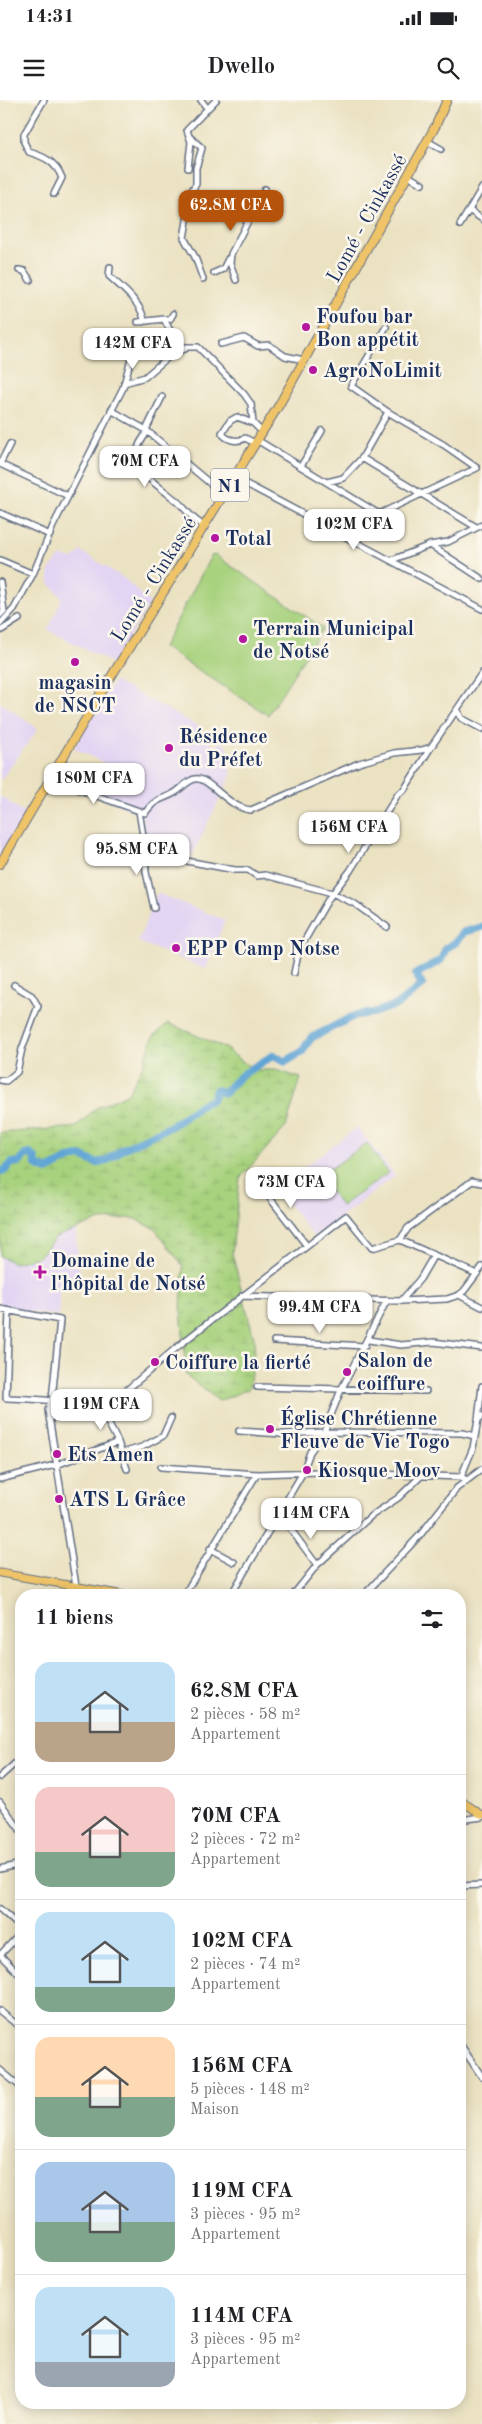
<!DOCTYPE html>
<html lang="fr">
<head>
<meta charset="utf-8">
<style>
	body { margin:0; font-family:"Old Standard TT",serif; background:#f6f6f6; color:#202124; height:100vh; display:flex; flex-direction:column; font-size:19px; white-space:nowrap }
	* { box-sizing:border-box; margin:0 }
	p { font-size:16px; color:#757577 }
	.icon { flex:none; width:28px; height:28px; fill:none; stroke:currentColor; stroke-width:2; stroke-linecap:round; stroke-linejoin:round }
	.map { position:relative; flex:1; overflow:hidden }
	.side { position:absolute; left:15px; top:1489px; width:451px; height:820px; display:flex; flex-direction:column; background:#fff; border-radius:20px; box-shadow:0 2px 12px #0003 }
	.side>* { flex:none }
	.price { position:absolute; translate:-50% -42px; padding:0 11px; border-radius:10px; background:#fff; color:#222; font-size:16px; line-height:32px; filter:drop-shadow(0 1px 2px #0008) }
	.price::after { content:''; position:absolute; left:50%; top:30px; width:15px; height:11px; margin-left:-8px; background:inherit; clip-path:polygon(0 0,100% 0,50% 100%) }
	.price.active { background:#b45309; color:#fff }
	ul { padding:0; list-style:none }
	li { display:flex; align-items:center; gap:15px; height:125px; padding:0 20px }
	li+li { border-top:1px solid #e0e0e0 }
	li span { display:grid; place-items:center; flex:none; width:140px; height:100px; border-radius:15px; color:#555 }
	li>.icon { margin-inline-start:auto }
	span .icon { width:60px; height:60px; fill:#fffc; stroke-width:1 }
	li b { font-size:21px }
	h2 { display:flex; justify-content:space-between; align-items:center; height:60px; padding:0 20px; font-size:21px }
	.status { display:flex; justify-content:space-between; align-items:center; height:35px; padding:0 25px; background:#fff; direction:ltr }
	.status svg { height:14px; fill:currentColor }
	header { display:flex; justify-content:space-between; align-items:center; height:65px; padding:0 20px; background:#fff; font-size:22px; font-weight:700 }
	.map>svg:first-child { display:block }
</style>
</head>
<body>
<div class="status"><b>14:31</b><svg viewBox="0 0 49 12"><path d="M0 12V9h3v3zM5 12V6h3v6zM10 12V3h3v9zM15 12V0h3v12zM26 1h20v11H26zM47 4h2v5h-2z"/></svg></div>
<header><svg class="icon" aria-label="menu" viewBox="0 0 24 24"><path d="M4 6h16M4 12h16M4 18h16"/></svg>Dwello<svg class="icon" aria-label="search" viewBox="0 0 24 24"><circle cx="10" cy="10" r="6"/><path d="M15 15l6 6"/></svg></header>
<div class="map">
<svg width="482" height="2324" viewBox="0 0 482 2324">
	<defs>
		<pattern id="wetland-marsh" width="20" height="14" patternUnits="userSpaceOnUse" patternTransform="scale(1.25)"><rect width="20" height="14" fill="#a8d27e"/><path d="M1 5h8M5 5V1M11 12h8M15 12V8" fill="none" stroke="#90b56f"/></pattern>
	</defs>
	<rect width="100%" height="100%" fill="#fbf7ec"/>
	<filter id="ink" filterUnits="userSpaceOnUse"><feTurbulence type="fractalNoise" baseFrequency=".02" numOctaves="2"/><feDisplacementMap in="SourceGraphic" scale="10" xChannelSelector="R" yChannelSelector="G"/><feConvolveMatrix kernelMatrix="1 2 1 2 8 2 1 2 1" color-interpolation-filters="sRGB"/></filter>
	<filter id="wash" filterUnits="userSpaceOnUse"><feTurbulence type="fractalNoise" baseFrequency=".0096" numOctaves="4" result="noise"/><feDisplacementMap in="SourceGraphic" scale="20" xChannelSelector="R" yChannelSelector="G"/><feGaussianBlur stdDeviation="1.12" result="paint"/><feColorMatrix in="noise" values="0 0 0 0 0 0 0 0 0 0 0 0 0 0 0 0 0 1.4 0 .05"/><feComposite in="paint" operator="in"/></filter>
	<g filter="url(#wash)">
		<rect width="100%" height="100%" fill="#ebe2c2"/>
		<path fill="#e2d4f3" d="M81,451L125,479L150,503L112,563L48,530L62,498L49,483V470L61,456L73,459Z
			M114,581L198,626L216,649L220,640L229,649L231,675L190,760L175,758L152,747L144,731L142,715L90,692L104,663L74,648Z
			M0,602L38,629L0,681Z
			M0,696L26,714L0,756Z
			M157,793L225,820L206,869L138,842Z
			M357,1027L395,1076L314,1137L276,1089Z
			M0,1110L76,1112V1139L81,1181L59,1183V1216L0,1208Z"/>
		<path fill="url(#wetland-marsh)" stroke="#62806e" d="M168,923L225,948L254,970H276L301,978L286,1027L240,1078L232,1153L255,1242L249,1289L219,1301L186,1275L181,1209L183,1166L155,1129L133,1118L100,1120L56,1137L39,1157L14,1163L0,1156V1033L76,1027L96,1008L127,994L141,970L153,937Z"/>
		<path fill="#a8d27e" stroke="#62806e" d="M215,455L323,528L268,615L163,547L211,456Z
			M367,1043L388,1073L341,1106L320,1076Z"/>
		<g fill="none" stroke-linecap="round" stroke-linejoin="round">
			<path stroke="#60a5d5" stroke-width="8" d="M0,1071H4L12,1063L20,1062L25,1055L30,1054L35,1058L36,1065L47,1070L70,1058L81,1056L96,1063L106,1061L123,1049L173,1025L202,1004L212,1000L216,990L225,993C237,975 256,966 274,955L285,962L302,952L311,938L356,915L372,913L397,905L422,885L416,874L441,860L446,848L455,843L464,832L482,827"/>
		</g>
	</g>
	<g filter="url(#ink)">
		<g fill="none" stroke-linecap="round" stroke-linejoin="round">
			<g stroke="#646e81" stroke-width="8">
				<path id="minor" d="M44,0L24,34V42L29,52C45,57 56,62 62,78L54,94
					M201,0L207,8
					M191,38L202,48L196,68V84L186,99L189,109L184,138L195,157L203,179
					M427,41L441,49
					M188,68L191,42L187,30L216,0
					M408,76L422,84
					M469,110L482,119
					M460,125L482,88
					M110,167L109,176C121,187 144,205 144,222
					M19,170L24,171L30,180
					M214,173L223,169L228,159
					M236,180L230,163L231,154L249,119L251,109L259,102L265,89
					M165,219H170L173,214
					M138,222L164,219L176,242L181,247H198L203,252L244,294L251,304L253,323L262,332
					M386,227L351,286L388,312
					M221,244L244,238L258,246L269,245L285,256L304,260
					M124,283L145,277L173,253L185,249
					M111,310L146,330L224,395
					M253,323L237,317L230,321L222,333C226,340 238,343 245,338L255,343
					M146,330L162,297
					M147,332L140,343L133,362C145,378 163,389 178,402C188,411 192,420 205,426
					M257,340L379,414L477,368L444,345L388,312L362,358L343,378L327,382
					M362,358L476,427
					M0,364L68,396
					M0,364L10,344
					M301,366L322,331
					M235,378L482,509
					M0,413L50,435
					M430,445L482,479
					M0,460L33,474
					M392,460L430,445L448,442L482,425
					M0,482L4,511L0,515
					M0,524L14,509L33,474L53,426L123,288L132,255L124,246L105,235
					M0,531L19,519
					M458,611L461,618L482,629
					M49,679L145,713C159,695 160,702 176,692C182,688 188,680 195,679C209,676 227,708 251,710L359,663L394,653L422,650L431,647L482,573
					M139,711L144,742L151,749L176,759L235,770H248L257,776L265,775L332,793L355,804L387,827
					M144,743L146,772L154,808
					M294,873L299,850L329,798L350,771L398,694L404,690L431,647
					M0,980L6,981L17,972L22,949L38,906L32,896L14,885
					M259,1084L307,1146
					M400,1140L408,1128L472,1081L482,1083
					M459,1195L482,1207
					M242,1196L401,1201L447,1199L459,1195L464,1191L482,1167
					M401,1201L420,1179L434,1155
					M0,1209L60,1220L52,1299L48,1310L76,1486
					M9,1211L6,1298C40,1299 70,1301 102,1311L118,1342L127,1369
					M369,1240L401,1245L433,1242L482,1248
					M274,1241L365,1246
					M257,1287L426,1291
					M102,1311L182,1243L346,1116L372,1148L400,1140L477,1174
					M478,1320L482,1286
					M239,1331L282,1334L324,1332L462,1333L475,1336
					M122,1353L142,1347L163,1336L171,1318
					M161,1367L257,1374L318,1372L461,1377L467,1380
					M461,1377L473,1348L478,1320L482,1316
					M0,1379L59,1364L118,1342
					M289,1427L317,1465
					M210,1449L234,1462
					M184,1495L257,1374
					M231,1495L302,1374L310,1352L324,1332L341,1290L387,1200
					M293,1495L317,1465L371,1416L398,1398L420,1377
					M364,1495L421,1434L457,1388L482,1369
					M0,1677L21,1658
					M0,1702L21,1731
					M460,1720L482,1717
					M0,1769L21,1764
					M460,1786L482,1785
					M0,1809L21,1828
					M0,1855L21,1833
					M0,1855L21,1876
					M0,1911L21,1928
					M460,1944L482,1977
					M0,1970L21,1987"/>
			</g>
			<g stroke="#646e81" stroke-width="9">
				<path id="major" d="M0,1473L124,1495
					M460,1700L482,1715"/>
			</g>
			<g stroke="#646e81" stroke-width="10">
				<path id="highway" d="M0,764L98,598L279,305L435,27L447,0"/>
			</g>
			<use href="#minor" stroke="#fff" stroke-width="5"/>
			<use href="#major" stroke="#efc469" stroke-width="7"/>
			<use href="#highway" stroke="#efc469" stroke-width="8"/>
		</g>
	</g>
	<g fill="#b5179e" stroke="#fbf7ec" stroke-width="2">
		<circle cx="306" cy="227" r="5"/>
		<circle cx="313" cy="270" r="5"/>
		<circle cx="215" cy="438" r="5"/>
		<circle cx="243" cy="539" r="5"/>
		<circle cx="75" cy="562" r="5"/>
		<circle cx="169" cy="648" r="5"/>
		<circle cx="176" cy="848" r="5"/>
		<path d="M37.5 1164.5h5v5h5v5h-5v5h-5v-5h-5v-5h5z"/>
		<circle cx="155" cy="1262" r="5"/>
		<circle cx="347" cy="1272" r="5"/>
		<circle cx="270" cy="1329" r="5"/>
		<circle cx="57" cy="1354" r="5"/>
		<circle cx="307" cy="1370" r="5"/>
		<circle cx="59" cy="1399" r="5"/>
	</g>
	<g text-anchor="middle" stroke-width="5" stroke-linejoin="round" paint-order="stroke">
		<rect fill="#fbf7ec" stroke="#5e6b89" stroke-width="1" x="211" y="368.5" width="38" height="33" rx="4"/>
		<g font-size="19" font-weight="bold" fill="#1b2f5e">
			<text x="230" y="392">N1</text>
		</g>
		<g font-size="20" fill="#1b2f5e" stroke="#fbf7ec">
			<text transform="translate(366 118) rotate(-61)" y="7">Lomé - Cinkassé</text>
			<text transform="translate(153 479) rotate(-58)" y="7">Lomé - Cinkassé</text>
		</g>
		<g font-size="20" font-weight="bold" fill="#1b2f5e" stroke="#fbf7ec" text-anchor="start">
			<text x="316" y="223">Foufou bar<tspan x="316" dy="23">Bon appétit</tspan></text>
			<text x="323" y="277">AgroNoLimit</text>
			<text x="225" y="445">Total</text>
			<text x="253" y="535">Terrain Municipal<tspan x="253" dy="23">de Notsé</tspan></text>
			<text x="75" y="589" text-anchor="middle">magasin<tspan x="75" dy="23">de NSCT</tspan></text>
			<text x="179" y="643">Résidence<tspan x="179" dy="23">du Préfet</tspan></text>
			<text x="186" y="855">EPP Camp Notse</text>
			<text x="51" y="1167">Domaine de<tspan x="51" dy="23">l'hôpital de Notsé</tspan></text>
			<text x="357" y="1267">Salon de<tspan x="357" dy="23">coiffure</tspan></text>
			<text x="165" y="1269">Coiffure la fierté</text>
			<text x="280" y="1325">Église Chrétienne<tspan x="280" dy="23">Fleuve de Vie Togo</tspan></text>
			<text x="67" y="1361">Ets Amen</text>
			<text x="317" y="1377">Kiosque Moov</text>
			<text x="69" y="1406">ATS L Grâce</text>
		</g>
	</g>
</svg>
<b class="price active" style="left:231px;top:132px">62.8M CFA</b>
<b class="price" style="left:133px;top:270px">142M CFA</b>
<b class="price" style="left:145px;top:388px">70M CFA</b>
<b class="price" style="left:354px;top:451px">102M CFA</b>
<b class="price" style="left:94px;top:705px">180M CFA</b>
<b class="price" style="left:349px;top:754px">156M CFA</b>
<b class="price" style="left:137px;top:776px">95.8M CFA</b>
<b class="price" style="left:291px;top:1109px">73M CFA</b>
<b class="price" style="left:320px;top:1234px">99.4M CFA</b>
<b class="price" style="left:101px;top:1331px">119M CFA</b>
<b class="price" style="left:311px;top:1440px">114M CFA</b>
<section class="side">
<h2>11 biens<svg class="icon" aria-label="filters" viewBox="0 0 24 24"><path d="M4 7h16M4 17h16"/><circle cx="9" cy="7" r="2"/><circle cx="15" cy="17" r="2"/></svg></h2>
<ul>
<li><span style="background:linear-gradient(#bfe0f5 60%,#b9a48a 0)"><svg class="icon" aria-label="home" viewBox="0 0 24 24"><path d="M3 11l9-7 9 7M6 9v11h12V9"/></svg></span><div><b>62.8M CFA</b><p>2 pièces · 58 m²</p><p>Appartement</p></div></li>
<li><span style="background:linear-gradient(#f6c9c9 65%,#7fa58c 0)"><svg class="icon" aria-label="home" viewBox="0 0 24 24"><path d="M3 11l9-7 9 7M6 9v11h12V9"/></svg></span><div><b>70M CFA</b><p>2 pièces · 72 m²</p><p>Appartement</p></div></li>
<li><span style="background:linear-gradient(#bfe0f5 75%,#7fa58c 0)"><svg class="icon" aria-label="home" viewBox="0 0 24 24"><path d="M3 11l9-7 9 7M6 9v11h12V9"/></svg></span><div><b>102M CFA</b><p>2 pièces · 74 m²</p><p>Appartement</p></div></li>
<li><span style="background:linear-gradient(#ffd9b3 60%,#7fa58c 0)"><svg class="icon" aria-label="home" viewBox="0 0 24 24"><path d="M3 11l9-7 9 7M6 9v11h12V9"/></svg></span><div><b>156M CFA</b><p>5 pièces · 148 m²</p><p>Maison</p></div></li>
<li><span style="background:linear-gradient(#a9c7e8 60%,#7fa58c 0)"><svg class="icon" aria-label="home" viewBox="0 0 24 24"><path d="M3 11l9-7 9 7M6 9v11h12V9"/></svg></span><div><b>119M CFA</b><p>3 pièces · 95 m²</p><p>Appartement</p></div></li>
<li><span style="background:linear-gradient(#bfe0f5 75%,#9aa5b1 0)"><svg class="icon" aria-label="home" viewBox="0 0 24 24"><path d="M3 11l9-7 9 7M6 9v11h12V9"/></svg></span><div><b>114M CFA</b><p>3 pièces · 95 m²</p><p>Appartement</p></div></li>
</ul>
</section>
</div>
</body>
</html>
